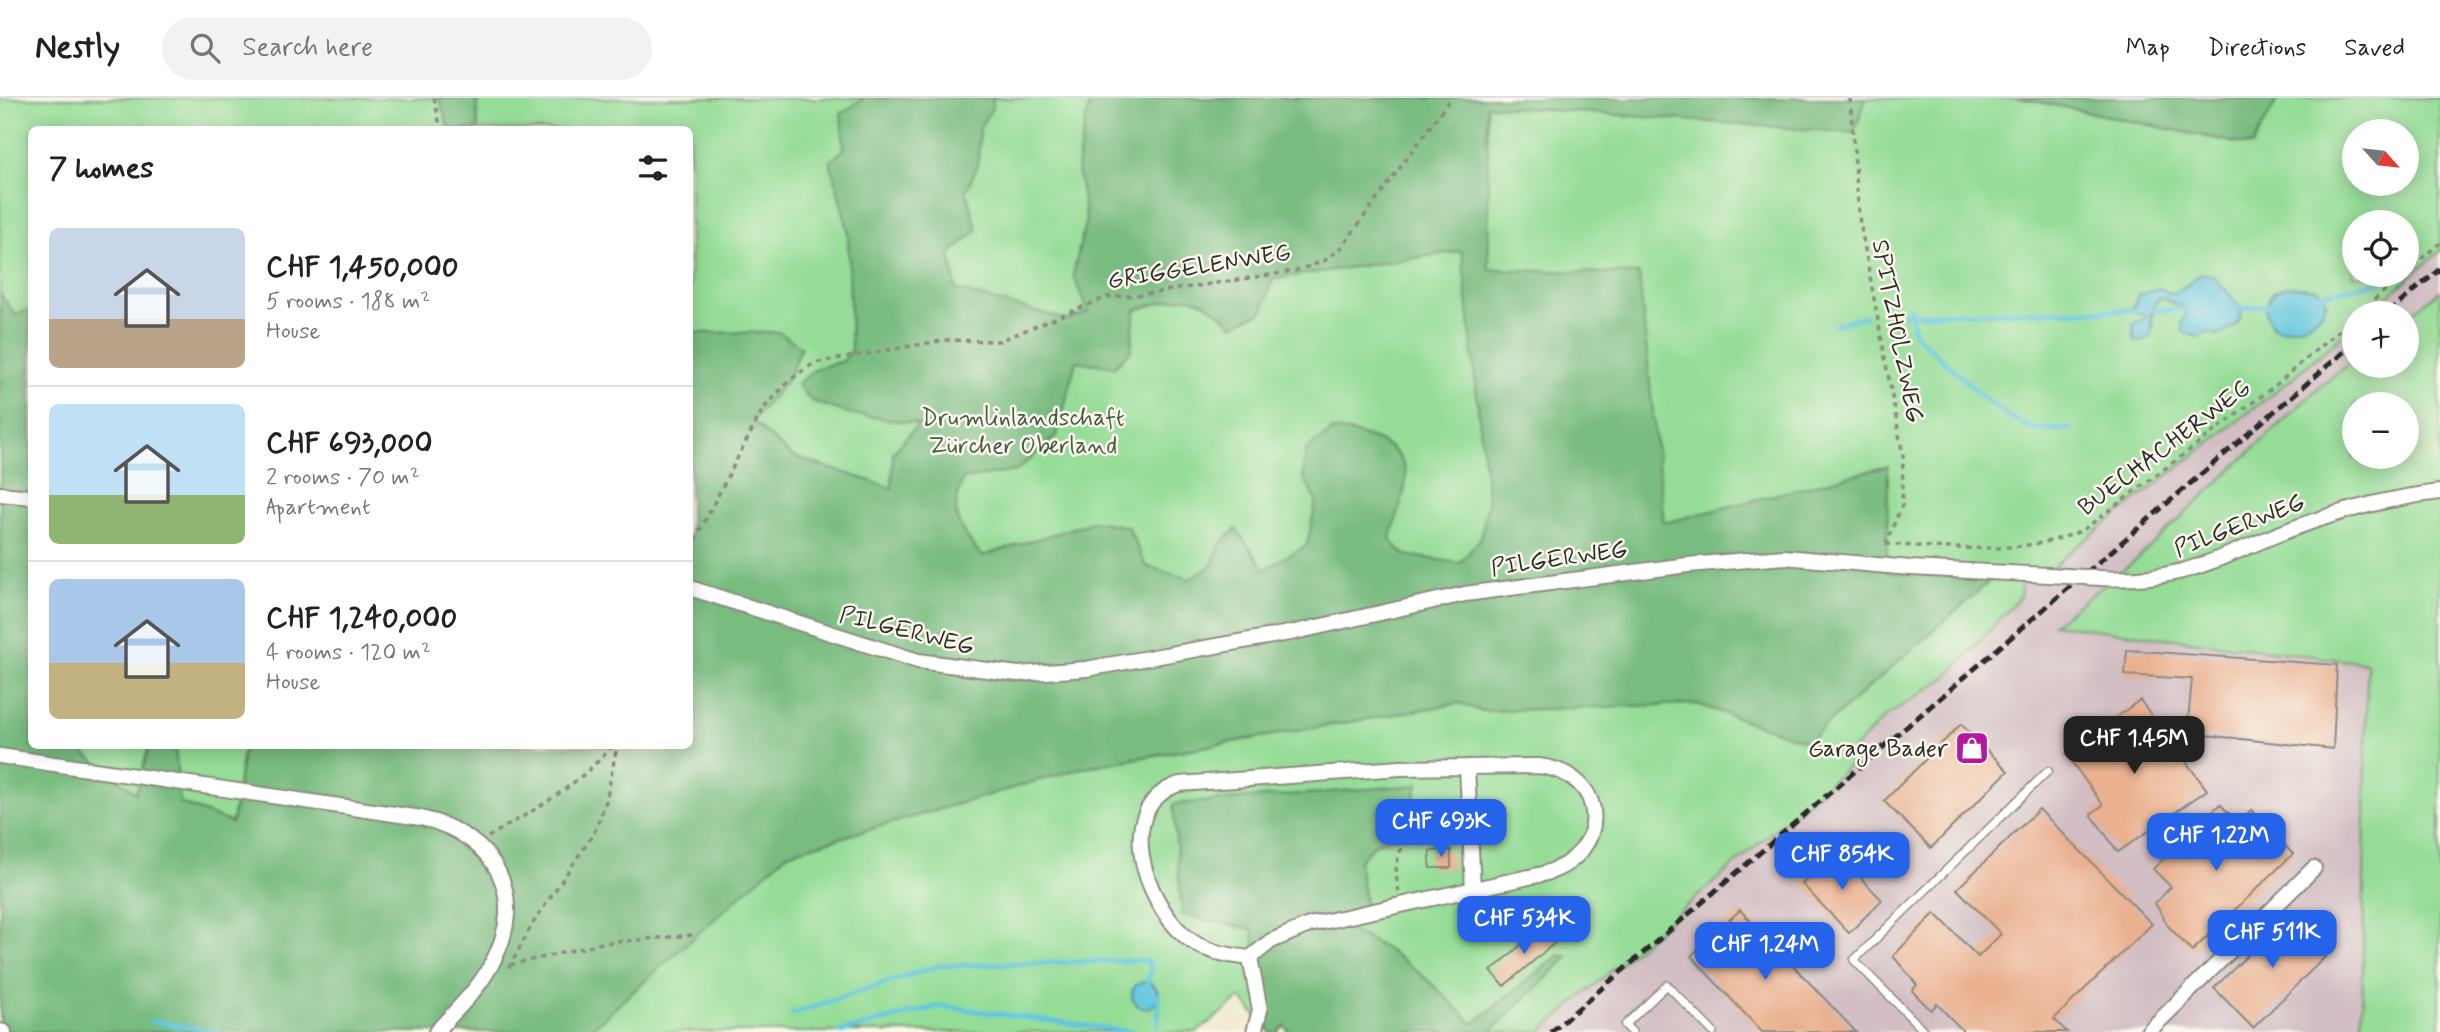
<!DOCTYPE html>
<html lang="en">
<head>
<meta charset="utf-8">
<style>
	body { margin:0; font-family:Mynerve,sans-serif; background:#f2f2f2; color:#222; height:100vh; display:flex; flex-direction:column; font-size:26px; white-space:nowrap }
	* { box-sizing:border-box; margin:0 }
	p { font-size:23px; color:#767676 }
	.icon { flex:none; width:38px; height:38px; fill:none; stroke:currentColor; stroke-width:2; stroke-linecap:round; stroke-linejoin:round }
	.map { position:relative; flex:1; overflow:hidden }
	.drawer { position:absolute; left:28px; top:28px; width:665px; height:623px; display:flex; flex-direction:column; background:#fff; border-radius:10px; box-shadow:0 4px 18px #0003 }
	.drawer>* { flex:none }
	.needle { width:46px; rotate:117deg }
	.tools { position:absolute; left:2342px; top:21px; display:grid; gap:14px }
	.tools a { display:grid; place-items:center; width:77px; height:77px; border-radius:50%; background:#fff; box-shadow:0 4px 18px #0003; font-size:35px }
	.price { position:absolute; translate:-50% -60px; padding:0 16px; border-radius:14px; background:#2563eb; color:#fff; font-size:23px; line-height:46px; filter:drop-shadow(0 2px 4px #0008) }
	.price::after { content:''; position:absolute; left:50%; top:42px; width:21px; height:16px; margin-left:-10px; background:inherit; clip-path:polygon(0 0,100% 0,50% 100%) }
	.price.current { background:#222; color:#fff }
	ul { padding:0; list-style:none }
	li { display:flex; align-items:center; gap:21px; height:175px; padding:0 21px }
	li+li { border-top:2px solid #e0e0e0 }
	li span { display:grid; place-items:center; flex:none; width:196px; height:140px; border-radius:10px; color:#555 }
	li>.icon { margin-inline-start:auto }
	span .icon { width:84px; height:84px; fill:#fffc; stroke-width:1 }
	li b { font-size:30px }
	h2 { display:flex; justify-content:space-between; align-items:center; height:84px; padding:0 21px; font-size:30px }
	header { display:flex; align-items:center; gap:42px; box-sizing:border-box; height:98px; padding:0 35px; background:#fff; border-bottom:2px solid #e0e0e0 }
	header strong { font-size:33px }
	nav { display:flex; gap:38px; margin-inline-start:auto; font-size:24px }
	.search { width:490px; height:63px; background:#f2f2f2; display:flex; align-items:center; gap:18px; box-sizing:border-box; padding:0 24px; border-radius:38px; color:#767676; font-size:26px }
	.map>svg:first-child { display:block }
</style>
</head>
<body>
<header>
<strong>Nestly</strong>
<div class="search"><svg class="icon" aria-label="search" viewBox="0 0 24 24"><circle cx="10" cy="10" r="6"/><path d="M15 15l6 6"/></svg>Search here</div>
<nav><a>Map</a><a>Directions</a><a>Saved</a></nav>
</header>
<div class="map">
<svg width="2440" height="934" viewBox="0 0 2440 934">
	<rect width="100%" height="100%" fill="#fbf7ec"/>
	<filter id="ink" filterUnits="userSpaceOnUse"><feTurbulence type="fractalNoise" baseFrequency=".0143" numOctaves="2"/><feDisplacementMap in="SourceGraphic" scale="14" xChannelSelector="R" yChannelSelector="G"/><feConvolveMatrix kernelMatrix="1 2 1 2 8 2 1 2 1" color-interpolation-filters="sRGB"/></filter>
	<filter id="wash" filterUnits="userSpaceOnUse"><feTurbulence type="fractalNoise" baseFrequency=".00686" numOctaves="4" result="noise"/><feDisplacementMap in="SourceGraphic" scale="28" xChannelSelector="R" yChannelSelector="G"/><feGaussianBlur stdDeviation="1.57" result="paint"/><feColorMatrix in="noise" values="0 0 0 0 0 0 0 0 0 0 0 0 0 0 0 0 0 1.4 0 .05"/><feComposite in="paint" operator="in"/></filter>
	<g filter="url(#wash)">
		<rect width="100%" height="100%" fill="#f2ebd3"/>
		<path fill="#d2bec3" d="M2440,153V193L2406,220V215H2368Z
			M2354,227V262L2318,290L2137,461L2054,526L2367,564L2362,934H1540L1863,655L1852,653L1886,618L1948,578L2022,483L2045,478L2066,457L2294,279Z"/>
		<path fill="#95dd97" stroke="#608461" stroke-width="2" fill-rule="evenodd" d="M0,0H2020L2251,48L2278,0H2440V153L2368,215H2354V227L2294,279L2066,457L2045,478L2022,483L2020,499L1948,578L1886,618L1853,652L1864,655L1540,934H1298L1473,930L1561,857L1473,926C1436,888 1400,853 1350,833L1365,805L1359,763L1373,746L1403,737L1417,687L1252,830L1270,934L1241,900L1197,934H464L690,648V32H32L31,397L0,393ZM2354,33H2406V86H2354ZM2354,124H2406V177H2354ZM2215,180L2242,212C2241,226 2230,233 2217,237L2207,234L2199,239L2185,235L2182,230L2188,210L2161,199C2147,211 2157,226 2149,240L2141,244L2133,241V228L2147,218L2134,214L2132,209L2138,204L2139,197L2160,190L2172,196L2195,182ZM2285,189L2315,191L2326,204C2323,224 2291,230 2273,229C2265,219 2266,207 2271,195ZM1457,599L1603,608L1481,613L1460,605L1081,670Z
			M2440,193V934H2362L2367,565L2053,526L2137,461L2318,290L2354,262V268H2406V220ZM2354,306H2406V359H2354Z
			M79,648H149L137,696L79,651Z
			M175,648H244L232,725L180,705Z"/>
		<path fill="#78bc80" stroke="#527456" stroke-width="2" fill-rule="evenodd" d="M439,0H477L478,31H449Z
			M864,0H993L992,10L980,29L978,67L966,93L977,132L950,156L956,192L1068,222L1088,214L1073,177L1086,121L1077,68L1090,0H1866L1854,35L1487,7L1489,171L1639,176L1664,425L1888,368L1887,474L1992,481L1808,643L1828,651L1697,606L1481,613L1460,605L1085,669L788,755L588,934H0V195L15,216L31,212L32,648H79V651L136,695L149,648H175L180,705L232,725L244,648H690V235L779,234L801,249L788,281L752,323L792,358L892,390L893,355L918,326L847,315L811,303L797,286L817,270L843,263L851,253L848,132L830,63L844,51L841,16ZM1462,153L1488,406L1480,441L1460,465L1405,457L1390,442C1394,426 1407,393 1406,378C1403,343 1361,335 1333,332L1306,352L1303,378L1316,403L1307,447L1265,471L1236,431L1221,445L1212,467L1189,481L1146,468L1128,429L1095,423L982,458C958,428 948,419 963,381L1016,373L1057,338L1076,263L1114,269L1131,252L1135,212C1185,199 1193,188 1233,227L1262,214L1273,181Z
			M2020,0H2278L2252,48Z
			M1418,687L1403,737L1374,746L1359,763L1365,805L1351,833C1400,853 1436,888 1473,926L1559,857L1568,859L1491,934H1289L1284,928L1278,934H1270L1252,831L1182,817L1173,706Z"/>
		<path fill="#61c6de" stroke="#467884" stroke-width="2" d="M2202,175L2213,178L2241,209C2243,224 2232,232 2219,237L2207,234L2199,239L2183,234L2182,223L2189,211L2159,199L2151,214V237L2145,243L2134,242L2133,226L2147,218L2132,213L2138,197L2160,190L2170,196L2184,190Z
			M2289,188L2318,191L2325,200C2328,223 2295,233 2276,230C2256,215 2269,192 2289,188Z
			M1132 897a13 13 0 1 1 26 0a13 13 0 1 1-26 0Z"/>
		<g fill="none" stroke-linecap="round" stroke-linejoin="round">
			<path stroke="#61c6de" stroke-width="5" d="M2318,197L2381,184
				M1910,210L1914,235L1985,301L2008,318L2037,332L2071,331
				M2235,211L2271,207
				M2148,212L2194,211
				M1903,216L2138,212
				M1836,227L1865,218
				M792,916L937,868L1142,862L1148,864L1151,872L1147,885
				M152,923L218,934
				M1158,927V898
				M840,934L940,908L1133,934"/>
		</g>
		<g id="blocks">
			<path fill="#eab090" d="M2127,552L2337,567L2333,651L2187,635L2192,581L2125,577Z
				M2140,602L2207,692L2118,754L2091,716L2103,707L2066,656Z
				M1961,626L2008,673L1931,750L1884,703Z
				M2220,706L2238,725L2251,712L2293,756L2192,853L2168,828L2155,805L2171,789L2153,771Z
				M2039,711L2152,826L2054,921L2067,934H1964L1937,906L1931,912L1912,893L1917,887L1893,858L1935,815L1978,859L2001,836L1957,791Z
				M1451,752V770H1430V753Z
				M1835,753L1882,802L1849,835L1802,786Z
				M1740,812L1823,899L1856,934H1762L1691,858Z
				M2292,814L2331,853L2253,930L2214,890Z
				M1544,827L1557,843L1504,888L1491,873Z"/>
		</g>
	</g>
	<g filter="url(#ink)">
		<use href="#blocks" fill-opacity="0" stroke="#8e8b7f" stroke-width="2"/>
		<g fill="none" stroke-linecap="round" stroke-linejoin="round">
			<g stroke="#8e8b7f" stroke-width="10">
				<path id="lane" d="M1632,934L1625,927L1667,887L1713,934
					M1925,934L1854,862L2048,673"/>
			</g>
			<g stroke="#8e8b7f" stroke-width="18">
				<path id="street" d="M0,396L32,399
					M2100,480C2186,485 2219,458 2294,430C2342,412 2390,400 2440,394
					M690,490L918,563L1018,576L1086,571L1295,534L1465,496L1688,467L1784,459L1911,470L2067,478
					M0,658L421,720C495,737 530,798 491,867C478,892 455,913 436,934
					M1539,668C1610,676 1612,757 1543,776L1309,827L1271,843L1250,860C1227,857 1203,854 1185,838C1145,804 1112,709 1179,686L1400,670Z
					M1467,669L1473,791
					M1250,860L1260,912L1254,934
					M0,933L4,934
					M2148,934L2314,770"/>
			</g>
			<path stroke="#8e8b7f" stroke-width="3.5" stroke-dasharray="5 5" stroke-linecap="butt" d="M434,0L441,32
				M1850,0L1859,119L1903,358L1902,407L1886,445
				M2406,174L2440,145
				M2359,215L2403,177
				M1886,446C1950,450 2023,458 2083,432L2276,287L2354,219
				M690,451L763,311L790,282L814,265L946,242L999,243L1107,199L1139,197L1295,173L1324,163L1342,149L1451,0
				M488,739C534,712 577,689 612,648
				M1399,794C1388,746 1411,732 1454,729
				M510,867L603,845L693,837
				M509,870L533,825L594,735L606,703L617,648"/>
			<use href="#lane" stroke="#fff" stroke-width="7"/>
			<use href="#street" stroke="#fff" stroke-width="14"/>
			<path stroke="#2b2b2b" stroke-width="5" stroke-dasharray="10 5" stroke-linecap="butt" d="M2388,215L2440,171
				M1551,934L2354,245"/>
			<g stroke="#8e8b7f" stroke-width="18" stroke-linecap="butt">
				<path id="street-bridge" d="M2067,478L2100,480"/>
			</g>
			<use href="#street-bridge" stroke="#fff" stroke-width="14"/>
		</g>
	</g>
	<defs>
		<g id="shop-square" transform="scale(1.75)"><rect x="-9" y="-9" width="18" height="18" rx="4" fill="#b5179e" stroke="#fbf7ec"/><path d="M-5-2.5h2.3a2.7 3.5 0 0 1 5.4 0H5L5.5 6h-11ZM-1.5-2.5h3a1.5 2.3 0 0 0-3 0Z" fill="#fff"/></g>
	</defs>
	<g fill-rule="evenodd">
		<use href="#shop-square" x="1972" y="650"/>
	</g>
	<g text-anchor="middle" stroke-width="5" stroke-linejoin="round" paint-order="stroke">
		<g font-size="24" fill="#2b2b2b" stroke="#fbf7ec">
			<text transform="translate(1199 168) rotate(-9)" y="8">GRIGGELENWEG</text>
			<text transform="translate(1898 233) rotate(79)" y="8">SPITZHOLZWEG</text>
			<text transform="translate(2164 349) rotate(-37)" y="8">BUECHACHERWEG</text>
			<text transform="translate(2239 427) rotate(-21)" y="8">PILGERWEG</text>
			<text transform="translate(1559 460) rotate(-8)" y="8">PILGERWEG</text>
			<text transform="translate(907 532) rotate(14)" y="8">PILGERWEG</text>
		</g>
		<g font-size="24" fill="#465846" stroke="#fbf7ec">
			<text x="1023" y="327">Drumlinlandschaft<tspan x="1023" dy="28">Zürcher Oberland</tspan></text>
		</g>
		<g font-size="24" fill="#2b2b2b" stroke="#fbf7ec" text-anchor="end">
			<text x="1948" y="658">Garage Bader</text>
		</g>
	</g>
</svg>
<div class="tools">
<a><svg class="needle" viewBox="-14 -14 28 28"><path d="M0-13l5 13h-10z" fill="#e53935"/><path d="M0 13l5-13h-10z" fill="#767676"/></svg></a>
<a><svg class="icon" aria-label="locate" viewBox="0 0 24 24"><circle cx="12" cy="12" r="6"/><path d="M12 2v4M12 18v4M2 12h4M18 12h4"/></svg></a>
<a>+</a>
<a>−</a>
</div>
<b class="price current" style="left:2134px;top:678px">CHF 1.45M</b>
<b class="price" style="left:1441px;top:761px">CHF 693K</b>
<b class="price" style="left:2216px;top:775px">CHF 1.22M</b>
<b class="price" style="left:1842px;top:794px">CHF 854K</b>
<b class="price" style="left:1524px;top:858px">CHF 534K</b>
<b class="price" style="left:2272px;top:872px">CHF 511K</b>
<b class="price" style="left:1765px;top:884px">CHF 1.24M</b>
<section class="drawer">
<h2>7 homes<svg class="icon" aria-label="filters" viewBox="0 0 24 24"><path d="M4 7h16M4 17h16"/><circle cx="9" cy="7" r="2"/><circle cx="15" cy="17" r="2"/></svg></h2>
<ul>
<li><span style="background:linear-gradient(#c9d6e8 65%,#b9a48a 0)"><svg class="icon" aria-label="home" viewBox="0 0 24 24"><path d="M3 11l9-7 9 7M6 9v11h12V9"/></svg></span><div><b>CHF 1,450,000</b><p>5 rooms · 188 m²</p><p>House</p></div></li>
<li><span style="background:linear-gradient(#bfe0f5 65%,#8fb573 0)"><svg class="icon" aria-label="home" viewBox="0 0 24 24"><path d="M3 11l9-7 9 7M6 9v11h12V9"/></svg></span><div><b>CHF 693,000</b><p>2 rooms · 70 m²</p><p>Apartment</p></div></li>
<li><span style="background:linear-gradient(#a9c7e8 60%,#c2b280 0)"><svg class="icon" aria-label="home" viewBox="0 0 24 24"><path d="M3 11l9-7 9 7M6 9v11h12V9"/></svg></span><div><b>CHF 1,240,000</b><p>4 rooms · 120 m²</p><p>House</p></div></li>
</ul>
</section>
</div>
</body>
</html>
